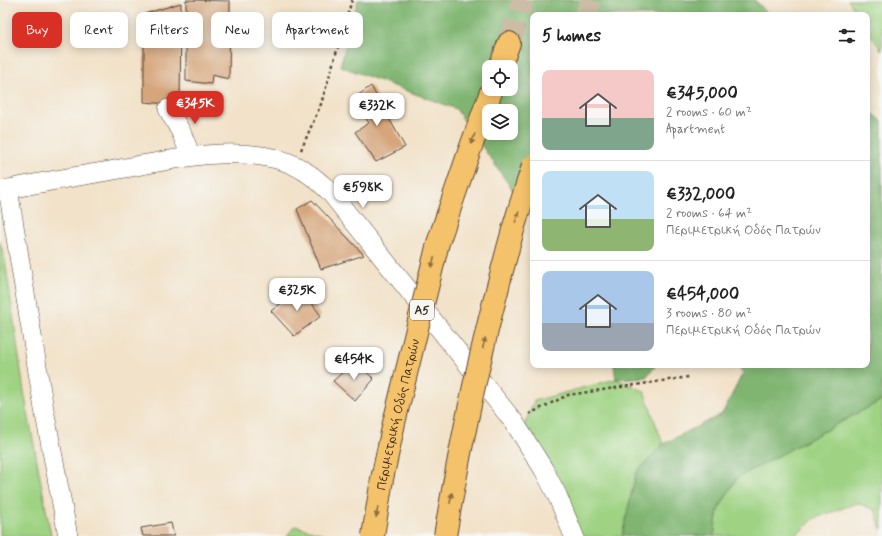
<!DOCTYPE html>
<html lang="en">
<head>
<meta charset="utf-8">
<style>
	body { margin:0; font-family:Mynerve,sans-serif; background:#f6f6f6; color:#222; height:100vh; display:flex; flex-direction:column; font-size:15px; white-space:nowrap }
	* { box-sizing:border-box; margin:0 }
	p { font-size:13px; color:#767676 }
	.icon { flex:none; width:22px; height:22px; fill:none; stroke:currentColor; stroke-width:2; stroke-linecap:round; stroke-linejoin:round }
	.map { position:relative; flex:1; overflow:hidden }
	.sheet { position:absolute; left:530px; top:12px; width:340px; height:356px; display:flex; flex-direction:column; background:#fff; border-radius:8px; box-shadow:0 2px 10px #0003 }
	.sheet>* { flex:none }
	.top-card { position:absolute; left:12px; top:12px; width:380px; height:36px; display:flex; gap:8px }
	.tools { position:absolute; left:482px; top:60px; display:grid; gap:8px }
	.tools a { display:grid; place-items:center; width:36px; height:36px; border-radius:8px; background:#fff; box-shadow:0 2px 10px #0003; font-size:20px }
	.price { position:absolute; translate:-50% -34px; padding:0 9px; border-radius:8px; background:#fff; color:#222; font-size:13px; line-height:26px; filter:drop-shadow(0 1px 2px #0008) }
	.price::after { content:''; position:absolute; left:50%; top:24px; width:12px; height:9px; margin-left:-6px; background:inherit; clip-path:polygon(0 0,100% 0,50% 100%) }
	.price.active { background:#d93025; color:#fff }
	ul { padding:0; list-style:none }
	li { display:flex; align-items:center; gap:12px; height:100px; padding:0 12px }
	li+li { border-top:1px solid #e0e0e0 }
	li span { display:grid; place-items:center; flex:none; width:112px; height:80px; border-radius:8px; color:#555 }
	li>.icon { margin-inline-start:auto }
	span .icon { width:48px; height:48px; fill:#fffc; stroke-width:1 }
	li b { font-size:17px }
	h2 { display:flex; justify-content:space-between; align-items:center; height:48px; padding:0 12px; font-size:17px }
	.chip { padding:0 14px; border-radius:8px; background:#fff; box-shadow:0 2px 10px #0003; font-size:14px; line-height:36px }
	.chip.active { background:#d93025; color:#fff }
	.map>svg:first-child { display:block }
</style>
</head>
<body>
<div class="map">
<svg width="882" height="536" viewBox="0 0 882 536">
	<rect width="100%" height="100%" fill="#f6f6f2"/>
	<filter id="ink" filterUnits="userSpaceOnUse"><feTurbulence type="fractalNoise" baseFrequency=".025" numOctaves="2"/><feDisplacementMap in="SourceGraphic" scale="8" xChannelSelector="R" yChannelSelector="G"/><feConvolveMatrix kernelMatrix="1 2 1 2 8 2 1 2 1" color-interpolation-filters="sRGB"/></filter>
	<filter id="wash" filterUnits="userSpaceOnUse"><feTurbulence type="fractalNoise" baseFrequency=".012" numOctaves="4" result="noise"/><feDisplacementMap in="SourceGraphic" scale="16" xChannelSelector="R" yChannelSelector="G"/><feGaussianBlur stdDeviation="0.9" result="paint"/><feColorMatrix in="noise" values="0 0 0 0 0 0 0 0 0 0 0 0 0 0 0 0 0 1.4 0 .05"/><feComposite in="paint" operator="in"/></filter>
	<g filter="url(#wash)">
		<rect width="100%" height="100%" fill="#f2e2c9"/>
		<path fill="#9fd383" stroke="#6d7e50" d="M848,0H882V51L867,29V15H858Z
			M0,242L5,260L24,392L51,536H0Z
			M616,379L644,391L663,444L636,473L622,536H579L524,426L534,401Z
			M882,400V529H881L875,510L857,503L815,518L796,535L797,536H714L718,510L737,478Z
			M295,526L323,534L322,536H287Z"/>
		<path fill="#7fb571" stroke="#5d7048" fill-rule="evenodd" d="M358,0H755L769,15H533V219L456,109L340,66ZM489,67H511V89H489ZM489,111H511V133H489Z
			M867,108L882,121V400L737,478L718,510L714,536H622L636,473L663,444L722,414L743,373L738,365H867Z
			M614,365H656L646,377L616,379Z"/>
		<g id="blocks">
			<path fill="#d6a57c" d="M186,0L230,1L229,79L212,75L211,84L186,81Z
				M181,3L180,105L144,102V14Z
				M371,86L405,147L376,162L355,132L369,123L353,99Z
				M312,200L364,255L321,269L297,209Z
				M301,288L321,316L294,336L271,311Z
				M355,361L374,379L355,401L333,381Z
				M171,523L174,536H143L141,528Z"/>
		</g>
	</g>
	<g filter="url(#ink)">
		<use href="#blocks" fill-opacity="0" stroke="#564638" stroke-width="1"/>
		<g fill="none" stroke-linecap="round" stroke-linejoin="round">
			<path stroke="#cdbda7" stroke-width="22" stroke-dasharray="22 11" stroke-linecap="butt" d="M586,15L591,0
				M509,43L523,0"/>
			<g stroke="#564638" stroke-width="20">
				<path id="minor" d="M168,109L181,132L191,156
					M8,189L44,409L68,536
					M0,191C40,182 80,176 120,169C171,160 225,146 277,159C298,164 315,177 330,192L514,422L544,470L557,495L574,536"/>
			</g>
			<g stroke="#564638" stroke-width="24">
				<path id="highway" d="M500,67L509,43"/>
			</g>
			<path stroke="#564638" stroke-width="2.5" stroke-dasharray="3 3" stroke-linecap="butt" d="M301,150L321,104L352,0
				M529,414L568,395L689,377"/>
			<use href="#minor" stroke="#fff" stroke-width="19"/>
			<use href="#highway" stroke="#f4c26a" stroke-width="22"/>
			<g stroke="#564638" stroke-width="24" stroke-linecap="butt">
				<g id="highway-bridge">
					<path id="s1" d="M373,536L382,479L394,423L438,243L469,152L492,89"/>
					<path d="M445,536C462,433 485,331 513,230C519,209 526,188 533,166"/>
				</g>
			</g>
			<use href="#highway-bridge" stroke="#f4c26a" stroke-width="22"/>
		</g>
		<defs><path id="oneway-solid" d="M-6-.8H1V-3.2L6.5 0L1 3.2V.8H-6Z"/></defs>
		<g fill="#8e6e40">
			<use href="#oneway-solid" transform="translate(473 139) rotate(110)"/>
			<use href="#oneway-solid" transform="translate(517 217) rotate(-72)"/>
			<use href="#oneway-solid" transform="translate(433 262) rotate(103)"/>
			<use href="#oneway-solid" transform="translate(484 343) rotate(-76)"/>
			<use href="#oneway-solid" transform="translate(451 498) rotate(-79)"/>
			<use href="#oneway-solid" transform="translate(377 512) rotate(100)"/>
		</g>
	</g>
	<g text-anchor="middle" stroke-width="3" stroke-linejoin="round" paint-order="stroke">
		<rect fill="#f6f6f2" stroke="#73675e" stroke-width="1" x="410" y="300" width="24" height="20" rx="3"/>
		<g font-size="12" font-weight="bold" fill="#3b2a1e">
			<text x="422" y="314">Α5</text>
		</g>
		<g font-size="13" fill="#3b2a1e" stroke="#f6f6f2">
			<text dy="5" stroke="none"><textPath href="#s1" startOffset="124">Περιμετρική Οδός Πατρών</textPath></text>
		</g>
	</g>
</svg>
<div class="tools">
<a><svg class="icon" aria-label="locate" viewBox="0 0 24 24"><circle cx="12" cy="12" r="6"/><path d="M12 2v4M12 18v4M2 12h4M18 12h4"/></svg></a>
<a><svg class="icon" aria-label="layers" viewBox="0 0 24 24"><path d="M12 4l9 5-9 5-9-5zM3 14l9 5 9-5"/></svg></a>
</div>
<b class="price active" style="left:195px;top:125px">€345K</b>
<b class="price" style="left:377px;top:127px">€332K</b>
<b class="price" style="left:363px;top:209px">€598K</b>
<b class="price" style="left:297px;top:312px">€325K</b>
<b class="price" style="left:354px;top:381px">€454K</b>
<div class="top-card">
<a class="chip active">Buy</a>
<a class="chip">Rent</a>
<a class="chip">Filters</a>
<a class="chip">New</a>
<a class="chip">Apartment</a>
</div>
<section class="sheet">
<h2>5 homes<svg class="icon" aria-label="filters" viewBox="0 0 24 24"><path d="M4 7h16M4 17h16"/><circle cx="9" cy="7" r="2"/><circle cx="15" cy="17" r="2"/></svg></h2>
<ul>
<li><span style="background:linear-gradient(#f6c9c9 60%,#7fa58c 0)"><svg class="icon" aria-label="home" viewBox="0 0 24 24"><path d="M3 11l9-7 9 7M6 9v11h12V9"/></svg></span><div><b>€345,000</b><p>2 rooms · 60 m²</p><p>Apartment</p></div></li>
<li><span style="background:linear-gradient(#bfe0f5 60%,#8fb573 0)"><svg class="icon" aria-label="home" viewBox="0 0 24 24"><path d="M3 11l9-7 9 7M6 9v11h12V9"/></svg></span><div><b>€332,000</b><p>2 rooms · 64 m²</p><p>Περιμετρική Οδός Πατρών</p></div></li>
<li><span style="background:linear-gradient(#a9c7e8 65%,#9aa5b1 0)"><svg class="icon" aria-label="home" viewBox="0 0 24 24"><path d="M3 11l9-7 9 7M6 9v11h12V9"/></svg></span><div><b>€454,000</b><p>3 rooms · 80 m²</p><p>Περιμετρική Οδός Πατρών</p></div></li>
</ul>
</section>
</div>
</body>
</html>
